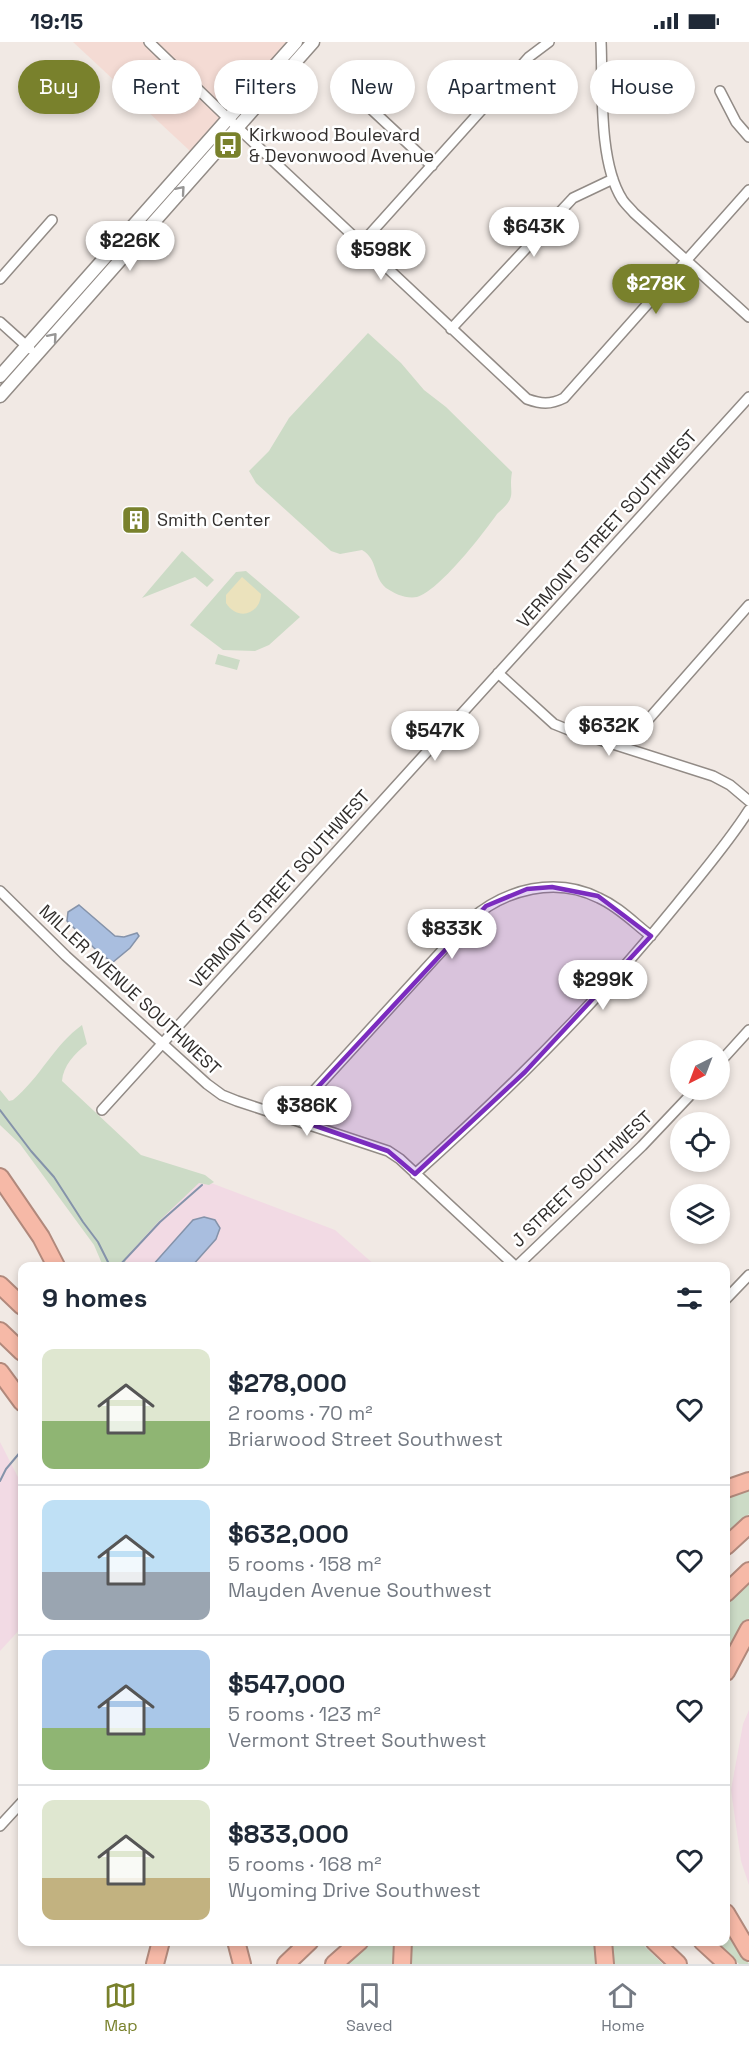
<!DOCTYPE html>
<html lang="en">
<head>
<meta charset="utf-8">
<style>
	body { margin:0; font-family:"Space Grotesk",sans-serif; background:#f2f2f3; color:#1f2937; height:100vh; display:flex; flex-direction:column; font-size:22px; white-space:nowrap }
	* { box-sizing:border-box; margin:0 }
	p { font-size:20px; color:#747a83 }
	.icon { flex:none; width:33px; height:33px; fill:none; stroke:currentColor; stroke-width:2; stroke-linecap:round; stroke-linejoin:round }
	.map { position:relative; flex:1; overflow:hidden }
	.side { position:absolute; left:18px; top:1220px; width:712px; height:684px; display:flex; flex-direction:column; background:#fff; border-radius:12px; box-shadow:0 3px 9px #0003 }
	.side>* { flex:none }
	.top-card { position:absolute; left:18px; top:18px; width:714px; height:54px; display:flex; gap:12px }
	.needle { width:39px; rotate:222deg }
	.fabs { position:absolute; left:670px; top:998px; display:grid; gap:12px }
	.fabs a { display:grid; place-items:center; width:60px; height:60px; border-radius:50%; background:#fff; box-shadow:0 3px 9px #0003; font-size:30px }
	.price { position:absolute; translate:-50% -51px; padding:0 14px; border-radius:21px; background:#fff; color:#222; font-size:20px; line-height:39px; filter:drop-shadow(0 2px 3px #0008) }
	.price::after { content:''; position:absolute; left:50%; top:36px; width:18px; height:14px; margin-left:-9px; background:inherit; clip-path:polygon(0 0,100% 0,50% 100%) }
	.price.selected { background:#79812c; color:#fff }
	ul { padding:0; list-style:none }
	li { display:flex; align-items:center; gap:18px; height:150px; padding:0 24px }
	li+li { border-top:2px solid #e0e1e3 }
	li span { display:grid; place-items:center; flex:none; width:168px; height:120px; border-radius:12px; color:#555 }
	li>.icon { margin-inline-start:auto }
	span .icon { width:72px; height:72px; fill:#fffc; stroke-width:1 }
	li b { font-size:26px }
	h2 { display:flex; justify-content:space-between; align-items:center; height:72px; padding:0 24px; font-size:26px }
	.pill { padding:0 21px; border-radius:27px; background:#fff; box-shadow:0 3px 9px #0003; font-size:21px; line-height:54px }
	.pill.selected { background:#79812c; color:#fff }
	.status { display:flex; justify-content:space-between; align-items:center; height:42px; padding:0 30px; background:#fff; direction:ltr }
	.status svg { height:16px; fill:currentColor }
	.menu { display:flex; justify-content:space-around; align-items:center; height:84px; border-top:2px solid #e0e1e3; background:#fff; font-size:16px; color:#747a83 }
	.menu a { display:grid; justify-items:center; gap:3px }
	.menu .selected { color:#79812c }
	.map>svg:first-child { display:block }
</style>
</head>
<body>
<div class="status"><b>19:15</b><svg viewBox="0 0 49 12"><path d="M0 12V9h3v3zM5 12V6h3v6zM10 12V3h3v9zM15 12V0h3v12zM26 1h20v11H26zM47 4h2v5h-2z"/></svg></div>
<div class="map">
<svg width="749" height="1922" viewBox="0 0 749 1922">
	<rect width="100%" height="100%" fill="#f1e9e4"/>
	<path fill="#f2dae4" d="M198,1136L335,1188L376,1224H113Z
		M0,1400L22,1443V1585L0,1609Z
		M749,1668V1843L741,1819L731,1748L743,1682Z"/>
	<path fill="#f4dbd4" d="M73,0H313L204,122Z"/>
	<path fill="#ccdbc6" d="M368,291L401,321L424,348L446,365L512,430C508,453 519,453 497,472C483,492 439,549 417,555C406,557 395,552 386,546C373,535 378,517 362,508L340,512L331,509L256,441L249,429L269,409L289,376Z
		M182,509L214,538L207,545L195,535L142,556Z
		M246,529L300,575L269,603L255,609L223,608L190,583L236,530Z
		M218,612L240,618L237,628L215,622Z
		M82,983L87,1002C75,1011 63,1024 62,1039L141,1113L205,1133L214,1140L209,1143L199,1141L158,1180L126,1215L125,1224H103L94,1203L20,1102L0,1083V1048L9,1059L13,1058C40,1036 54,1003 82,983Z
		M749,1444V1472L726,1494V1452Z
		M749,1541V1576L726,1619V1563Z
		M726,1885L749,1922H739L714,1899H726Z
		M368,1899H394L393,1922H344Z
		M407,1899H597L598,1922H405Z
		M609,1899H639L663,1922H610Z"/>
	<path fill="#ebe2bc" d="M242,535L261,552C260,573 237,579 226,561V553Z"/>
	<path fill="#a9bedf" stroke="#8593aa" stroke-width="1.5" d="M79,863L115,894L124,895L137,891L139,894L130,906L113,920L101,913L67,879L68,870Z
		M204,1175L215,1178L220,1186L216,1197L192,1224H152L193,1178Z"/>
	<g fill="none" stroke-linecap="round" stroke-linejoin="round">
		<path stroke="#8593aa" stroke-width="2" d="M0,1068L31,1109L54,1135L83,1180L98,1200L110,1224
			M119,1224L160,1180L202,1143
			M0,1439L6,1427L22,1408"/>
		<g stroke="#928b86" stroke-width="12">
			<path id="street" d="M149,0L237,85L527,357C541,362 550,363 564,356L749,148
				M601,0C603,44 598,119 622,157C625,162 630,166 634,171L749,275
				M720,49L736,80L749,95
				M354,51L432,124
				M361,202L529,15L549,0
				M0,237L52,178
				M0,280L30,307
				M451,287L573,156L613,137
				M498,631L554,682L569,688L713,734L730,743L749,759
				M624,705L749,563
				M0,849L66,914L207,1042L222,1053L237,1059L388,1109L400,1117L515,1224
				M720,1020L749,988
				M102,1068L749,355
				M290,1075L471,877C506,847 556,834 599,856C619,865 634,881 651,894
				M415,1132C509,1048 598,960 677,862C702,831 728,801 749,768
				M517,1224L642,1104L696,1047
				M726,1257L749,1233
				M0,1784L22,1760"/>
		</g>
		<g stroke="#928b86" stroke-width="15">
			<path id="secondary" d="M0,334L296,0
				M0,354L313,0"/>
		</g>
		<g stroke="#b1897c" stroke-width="20">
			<path id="highway" d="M0,1135L41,1195L56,1224
				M0,1243L22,1264
				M0,1289L22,1310
				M0,1330L22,1360
				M726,1447L749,1439
				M726,1504L749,1483
				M726,1551L749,1529
				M726,1630L749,1587
				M726,1871L749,1910
				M236,1899L242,1922
				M603,1899L605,1922
				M654,1899L678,1922
				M702,1899L727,1922
				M155,1922L161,1899
				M286,1922L310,1899
				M334,1922L360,1899
				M402,1922L403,1899"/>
		</g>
		<use href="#street" stroke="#fff" stroke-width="9"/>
		<use href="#secondary" stroke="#fff" stroke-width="12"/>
		<use href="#highway" stroke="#f6b9a7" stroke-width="16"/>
	</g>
	<defs><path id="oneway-chevron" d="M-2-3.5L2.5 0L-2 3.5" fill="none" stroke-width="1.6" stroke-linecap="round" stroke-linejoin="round" transform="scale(1.5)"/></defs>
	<g stroke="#989796">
		<use href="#oneway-chevron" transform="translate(181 148) rotate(-49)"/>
		<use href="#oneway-chevron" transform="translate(53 295) rotate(-49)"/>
	</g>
	<path fill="#7b2cbf" fill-opacity="0.2" stroke="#7b2cbf" stroke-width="4.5" stroke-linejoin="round" d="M552,845L598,854L651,894L525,1030L415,1132L388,1109L290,1075L486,864L527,847Z"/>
	<defs>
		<g id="bus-square" transform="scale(1.5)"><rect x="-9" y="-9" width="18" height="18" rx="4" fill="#79812c" stroke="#fff"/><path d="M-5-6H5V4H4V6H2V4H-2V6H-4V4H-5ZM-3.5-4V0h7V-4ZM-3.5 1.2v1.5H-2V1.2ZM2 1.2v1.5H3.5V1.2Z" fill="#fff"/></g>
		<g id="building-square" transform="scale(1.5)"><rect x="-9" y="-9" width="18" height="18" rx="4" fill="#79812c" stroke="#fff"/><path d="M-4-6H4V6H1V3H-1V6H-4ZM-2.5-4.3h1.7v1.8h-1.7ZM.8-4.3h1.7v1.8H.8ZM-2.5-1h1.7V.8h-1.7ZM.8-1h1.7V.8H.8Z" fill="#fff"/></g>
	</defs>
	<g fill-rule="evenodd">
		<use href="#bus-square" x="228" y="103"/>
		<use href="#building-square" x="136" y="478"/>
	</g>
	<g text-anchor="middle" stroke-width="5" stroke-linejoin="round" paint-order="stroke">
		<g font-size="18" fill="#322f2d" stroke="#fff" text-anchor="start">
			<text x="249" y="99">Kirkwood Boulevard<tspan x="249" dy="21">&amp; Devonwood Avenue</tspan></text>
			<text x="157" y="484">Smith Center</text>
		</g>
		<g font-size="18" fill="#322f2d" stroke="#fff">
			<text transform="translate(607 487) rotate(-48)" y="6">VERMONT STREET SOUTHWEST</text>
			<text transform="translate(280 847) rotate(-48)" y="6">VERMONT STREET SOUTHWEST</text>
			<text transform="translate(130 948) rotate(43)" y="6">MILLER AVENUE SOUTHWEST</text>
			<text transform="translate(582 1137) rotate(-44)" y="6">J STREET SOUTHWEST</text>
		</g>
	</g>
</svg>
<div class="fabs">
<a><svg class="needle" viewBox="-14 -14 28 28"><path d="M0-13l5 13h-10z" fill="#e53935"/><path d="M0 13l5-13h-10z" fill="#747a83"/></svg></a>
<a><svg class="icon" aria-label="locate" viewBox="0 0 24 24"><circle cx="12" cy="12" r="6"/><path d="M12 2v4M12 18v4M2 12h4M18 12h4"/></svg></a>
<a><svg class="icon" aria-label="layers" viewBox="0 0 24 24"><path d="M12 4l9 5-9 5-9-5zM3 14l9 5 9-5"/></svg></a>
</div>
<b class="price" style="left:534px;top:216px">$643K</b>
<b class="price" style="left:130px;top:230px">$226K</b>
<b class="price" style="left:381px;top:239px">$598K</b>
<b class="price selected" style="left:656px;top:273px">$278K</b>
<b class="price" style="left:609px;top:715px">$632K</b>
<b class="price" style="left:435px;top:720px">$547K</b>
<b class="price" style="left:452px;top:918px">$833K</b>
<b class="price" style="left:603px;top:969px">$299K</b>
<b class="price" style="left:307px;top:1095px">$386K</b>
<div class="top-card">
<a class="pill selected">Buy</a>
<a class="pill">Rent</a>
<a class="pill">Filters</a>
<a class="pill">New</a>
<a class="pill">Apartment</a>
<a class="pill">House</a>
</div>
<section class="side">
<h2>9 homes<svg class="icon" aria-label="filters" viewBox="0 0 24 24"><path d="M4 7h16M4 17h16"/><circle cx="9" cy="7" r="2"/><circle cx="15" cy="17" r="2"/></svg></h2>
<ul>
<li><span style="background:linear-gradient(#dfe7d0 60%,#8fb573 0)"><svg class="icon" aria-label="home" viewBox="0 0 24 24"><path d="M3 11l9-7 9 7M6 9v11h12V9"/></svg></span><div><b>$278,000</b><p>2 rooms · 70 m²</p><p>Briarwood Street Southwest</p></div><svg class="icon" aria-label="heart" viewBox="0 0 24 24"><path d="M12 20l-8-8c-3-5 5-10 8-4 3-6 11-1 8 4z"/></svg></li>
<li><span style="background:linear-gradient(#bfe0f5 60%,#9aa5b1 0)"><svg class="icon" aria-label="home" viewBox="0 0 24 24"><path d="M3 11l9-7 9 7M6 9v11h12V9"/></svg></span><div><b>$632,000</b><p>5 rooms · 158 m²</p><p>Mayden Avenue Southwest</p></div><svg class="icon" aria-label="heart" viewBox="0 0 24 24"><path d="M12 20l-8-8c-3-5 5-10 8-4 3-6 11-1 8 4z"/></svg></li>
<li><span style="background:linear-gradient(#a9c7e8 65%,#8fb573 0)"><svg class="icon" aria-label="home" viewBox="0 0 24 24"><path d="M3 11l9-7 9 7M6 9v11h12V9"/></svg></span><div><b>$547,000</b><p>5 rooms · 123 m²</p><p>Vermont Street Southwest</p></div><svg class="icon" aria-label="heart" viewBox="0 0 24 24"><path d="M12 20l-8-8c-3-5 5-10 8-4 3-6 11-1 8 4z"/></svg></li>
<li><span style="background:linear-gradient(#dfe7d0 65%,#c2b280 0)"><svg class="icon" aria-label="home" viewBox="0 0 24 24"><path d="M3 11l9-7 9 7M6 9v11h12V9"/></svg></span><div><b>$833,000</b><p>5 rooms · 168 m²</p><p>Wyoming Drive Southwest</p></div><svg class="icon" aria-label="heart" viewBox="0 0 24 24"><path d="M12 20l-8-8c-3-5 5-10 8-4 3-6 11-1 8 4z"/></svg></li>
</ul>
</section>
</div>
<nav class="menu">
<a class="selected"><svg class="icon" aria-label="map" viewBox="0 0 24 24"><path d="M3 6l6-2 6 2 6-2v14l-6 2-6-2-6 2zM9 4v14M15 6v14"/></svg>Map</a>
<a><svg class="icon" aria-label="saved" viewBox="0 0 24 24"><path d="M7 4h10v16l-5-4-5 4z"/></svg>Saved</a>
<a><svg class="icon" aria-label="home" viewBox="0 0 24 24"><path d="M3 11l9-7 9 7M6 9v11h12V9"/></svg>Home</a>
</nav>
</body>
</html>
